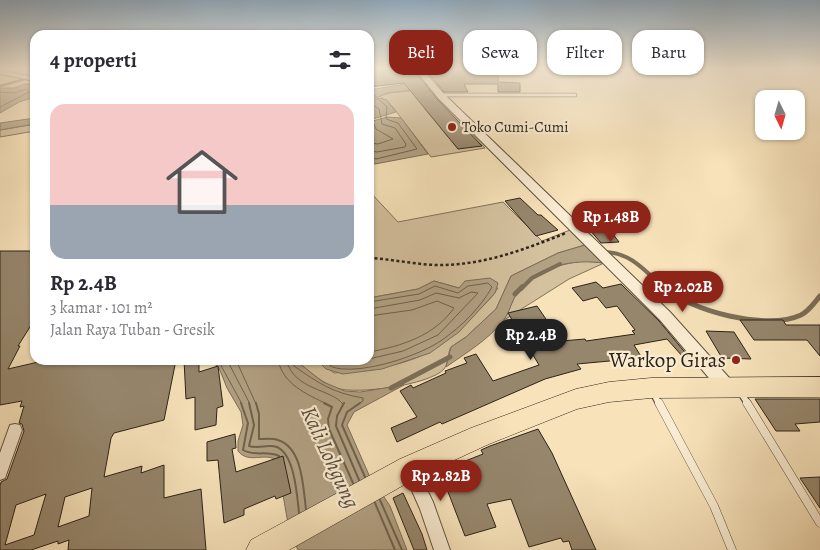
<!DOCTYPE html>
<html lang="id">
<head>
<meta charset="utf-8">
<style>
	body { margin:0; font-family:Alegreya,serif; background:#f7f7f7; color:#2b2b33; height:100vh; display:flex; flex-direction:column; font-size:19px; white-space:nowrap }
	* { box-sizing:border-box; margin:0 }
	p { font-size:16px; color:#7c7c81 }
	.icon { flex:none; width:28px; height:28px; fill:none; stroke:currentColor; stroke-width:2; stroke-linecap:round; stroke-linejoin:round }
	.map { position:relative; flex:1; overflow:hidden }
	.panel { position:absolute; left:30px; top:30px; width:344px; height:335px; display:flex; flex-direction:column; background:#fff; border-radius:15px; box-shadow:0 1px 4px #0004 }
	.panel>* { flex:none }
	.guide { position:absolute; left:389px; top:30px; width:356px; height:45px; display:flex; gap:10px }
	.needle { width:32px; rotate:175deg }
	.fabs { position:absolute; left:755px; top:90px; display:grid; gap:10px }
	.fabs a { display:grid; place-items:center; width:50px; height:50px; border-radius:10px; background:#fff; box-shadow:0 1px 4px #0004; font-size:25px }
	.price { position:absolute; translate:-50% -42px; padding:0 11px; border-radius:18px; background:#8f2418; color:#fff; font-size:16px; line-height:32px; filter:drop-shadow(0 1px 2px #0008) }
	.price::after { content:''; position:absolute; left:50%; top:30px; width:15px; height:11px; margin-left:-8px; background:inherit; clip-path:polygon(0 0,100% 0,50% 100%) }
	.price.on { background:#222; color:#fff }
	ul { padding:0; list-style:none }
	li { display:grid; align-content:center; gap:10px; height:265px; padding:0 20px }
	li span { display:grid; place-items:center; height:155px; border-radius:15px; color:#555 }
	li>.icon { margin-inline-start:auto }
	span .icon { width:90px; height:90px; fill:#fffc; stroke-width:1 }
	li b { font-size:21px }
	h2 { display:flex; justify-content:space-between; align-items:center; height:60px; padding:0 20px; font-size:21px }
	.tag { padding:0 18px; border-radius:15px; background:#fff; box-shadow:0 1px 4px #0004; font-size:18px; line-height:45px }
	.tag.on { background:#8f2418; color:#fff }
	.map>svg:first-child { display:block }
</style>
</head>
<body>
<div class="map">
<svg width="820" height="550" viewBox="0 0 820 550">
	<rect width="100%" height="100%" fill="#f7e2ba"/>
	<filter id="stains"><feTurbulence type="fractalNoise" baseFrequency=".004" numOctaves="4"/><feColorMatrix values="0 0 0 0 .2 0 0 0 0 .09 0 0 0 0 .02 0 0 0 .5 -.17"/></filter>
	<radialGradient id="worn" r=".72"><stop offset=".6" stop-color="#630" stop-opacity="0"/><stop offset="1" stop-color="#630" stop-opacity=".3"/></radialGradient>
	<path fill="#d4c19e" stroke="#80725b" d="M418,90L427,102L424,108L448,137L471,133L485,148L431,157L392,106L380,96L389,93Z
		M35,124V131L0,137V130Z
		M369,191L398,222L503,202L542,241L570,230L585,245L558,253L511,276L496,309L466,337L451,347C447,354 449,363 444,369C430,385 356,395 336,388C321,382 308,371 295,360H317L334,373C398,367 430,363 475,314C483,306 492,298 498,288H459L434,281L418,289L369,298Z
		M583,261L604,263L569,279L504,320C509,311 512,300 518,292C532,272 560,264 583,261Z"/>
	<path fill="#b2a183" stroke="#7c6e58" d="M419,82L427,85L421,89L387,93L369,101V91L375,89Z
		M25,84H35V97L19,102L0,113V88H14Z
		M379,98L387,100L396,112L369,120V103Z
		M387,117L401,118L428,154L375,164L369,161V122Z
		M35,118V124L0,130V123Z
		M585,245L604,263C575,259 534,265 517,293C511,302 510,312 503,321C488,340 466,353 446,367L451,347L466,337L496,309L511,276L558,253Z
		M490,278L498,283L495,293L459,332L430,353L382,369L343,374L326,369L317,360H369V298L418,289L434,281L459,288L465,281Z
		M210,360H295L323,382L345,391L360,392L404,385L354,412L347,425L369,475L390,506L407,550H298L289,529L277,461C266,451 249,465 238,451V441L243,425L241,412L227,388L219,368Z"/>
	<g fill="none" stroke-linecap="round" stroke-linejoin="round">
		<path stroke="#6f624e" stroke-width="1" d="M0,92L14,93L26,89L29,92L0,107
			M369,96L374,95L387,107L386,119L398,123L417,149L376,159L369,157
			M369,102L379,109L382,124L395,128L406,144L405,147L377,152L369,151
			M369,112L376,129L393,139L378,144L369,143
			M369,309L420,300L436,293L459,298L471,292L478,293L438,335L403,351L369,359
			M369,316L412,310L437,301L454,308C434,336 402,346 369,352
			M218,360L242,404
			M227,360L250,404
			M236,360L256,404
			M278,360C283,384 306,394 327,404
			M286,360C295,391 330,388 343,404
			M292,360L294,366C318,383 333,393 363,398V401L358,404
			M323,360C327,363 331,367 336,368C364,374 419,356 442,340C461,327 481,307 492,287L488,283L468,286L458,293L435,286L419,294L369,302"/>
		<path stroke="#6f624e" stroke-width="2" d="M241,403L248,423L243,450C255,457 267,450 279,456
			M249,403L254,425L249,446C258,449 268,444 277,447C295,455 297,496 299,513
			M256,403L259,414V439C265,439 273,438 278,440C303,448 303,488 306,509
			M324,403L332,407L328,419L329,429L353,483
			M344,403L337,416L336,426L359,480
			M360,403L347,412L342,425L365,477
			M380,500L402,550
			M375,503L395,550"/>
		<path stroke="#7c6e58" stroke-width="2.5" d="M0,86L35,76"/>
		<path stroke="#7c6e58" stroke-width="4" d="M604,252C631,252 646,272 665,289
			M521,289L532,278L560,264"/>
		<path stroke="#7c6e58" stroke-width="5" d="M664,287C690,311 767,331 801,315C809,311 814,303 820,296
			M515,294L522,287
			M391,388L450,357"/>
	</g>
	<path fill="#96866c" stroke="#2c2218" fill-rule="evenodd" d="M369,69H413L437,99L482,146L458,149L404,83L369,87Z
		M425,69H498V82L520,83V92H498V84H464L468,92H444Z
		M520,198L538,215H541L558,230L536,236L505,201Z
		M602,220L619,242L601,243L583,222Z
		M0,251H35V319L18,346H20L8,369L47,360H176L164,420L114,433L111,438L104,477L142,466L141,473L164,465V498L201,489L206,550H68L69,540L58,544V541L31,550H0V486L1,482L7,479L24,431L22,424L19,423L24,406L20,407L22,401L0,405ZM92,488L89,516L58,527L65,497ZM46,494L34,535L5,545L16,505Z
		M596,282L603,288L621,284L659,321L688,356L683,357L667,339L634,345L642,358L577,364L581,369L545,379L442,424L440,422L397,442L391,428L417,417L400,391L411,385L413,388L446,373L445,371L467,363L464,358L476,354L493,381L539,365L508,313L537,306L561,341L585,339L586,341L635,334L632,331L635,330L617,306L606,308L597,297L583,301L572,288Z
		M740,320H783L786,325H820V356L807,340H754Z
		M706,331L734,332L751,359L722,358Z
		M184,360H199V372L218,366L223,406L217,408L216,425L195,430V397L186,399Z
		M755,399H820V422L795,424L800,431H776Z
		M538,429L552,453L596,550H572L569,541L563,542L561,538L529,547L511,499L487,504L496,527L465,536L440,471L483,454L481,450L490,446Z
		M235,434L236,448L232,449L236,472L283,456L291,493L276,499L275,496L244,509V515L224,523L218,460L207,461V442Z
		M820,477V508L800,478Z
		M403,493L422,534L427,550H414L393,498Z"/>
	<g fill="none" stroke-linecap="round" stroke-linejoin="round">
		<g stroke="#5f5240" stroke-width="4.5">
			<path id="service-far2" d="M439,95H575"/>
		</g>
		<g stroke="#5f5240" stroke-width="8">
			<path id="service-far1" d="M741,393L748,404
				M654,394L659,404"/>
		</g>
		<g stroke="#5f5240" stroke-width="9">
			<path id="service" d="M659,403L714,506L732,550
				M747,403L820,523"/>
		</g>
		<g stroke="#5f5240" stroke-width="2">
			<path id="minor" d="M0,70L35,77V81L0,74Z
				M15,424L20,425L22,430L5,478L0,480V453L10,425Z
				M409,461L414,463L433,502L450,550H434L420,509L402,468L404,463Z"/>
		</g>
		<g stroke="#5f5240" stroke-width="2">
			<path id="tertiary" d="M415,69H422L444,94L670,312L732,381L735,386L732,391L726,394L720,391L660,320L438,98Z"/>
		</g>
		<g stroke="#2c2218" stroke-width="1">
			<path id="trunk" d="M820,377V397L651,398L609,402L577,409L489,444L418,477L289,550H246L251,540L400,459L471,428L576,389L609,382L651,378Z"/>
		</g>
		<path stroke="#2c2218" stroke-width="2.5" stroke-dasharray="3 2.5" stroke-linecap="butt" d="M369,258C391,259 413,264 435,265C482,266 523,250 566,233"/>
		<use href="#service-far2" stroke="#faecd2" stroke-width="3"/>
		<use href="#service-far1" stroke="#faecd2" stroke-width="5.5"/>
		<use href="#service" stroke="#faecd2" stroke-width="8"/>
		<use href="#minor" fill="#faecd2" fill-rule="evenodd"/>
		<use href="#tertiary" fill="#faecd2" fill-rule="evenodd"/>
		<use href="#trunk" fill="#f7e2ba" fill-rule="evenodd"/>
	</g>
	<linearGradient id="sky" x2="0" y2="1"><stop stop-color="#92acc0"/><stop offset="0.47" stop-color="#fbf2e0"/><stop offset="1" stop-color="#fbf2e0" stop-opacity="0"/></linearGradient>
	<rect width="820" height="146" fill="url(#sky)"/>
	<g fill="#8f2418" stroke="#faecd2" stroke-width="2">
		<circle cx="452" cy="127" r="5"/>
		<circle cx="736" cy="360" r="5"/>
	</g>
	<g text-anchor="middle" stroke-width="4.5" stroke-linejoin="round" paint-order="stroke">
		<g font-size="15" fill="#2c2218" stroke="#faecd2" text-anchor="start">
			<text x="462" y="132">Toko Cumi-Cumi</text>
		</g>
		<g font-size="21" fill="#2c2218" stroke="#faecd2" text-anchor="end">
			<text x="726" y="367">Warkop Giras</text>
		</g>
		<g font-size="22" font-style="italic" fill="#5b4e3d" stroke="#faecd2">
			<text transform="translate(331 457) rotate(65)" y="8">Kali Lohgung</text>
		</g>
	</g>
	<rect width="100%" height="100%" filter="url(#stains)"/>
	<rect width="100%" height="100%" fill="url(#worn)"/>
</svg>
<div class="fabs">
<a><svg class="needle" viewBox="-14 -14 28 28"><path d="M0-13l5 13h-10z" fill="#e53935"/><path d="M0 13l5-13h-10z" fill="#7c7c81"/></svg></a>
</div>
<b class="price" style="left:611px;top:243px">Rp 1.48B</b>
<b class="price" style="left:683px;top:313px">Rp 2.02B</b>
<b class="price on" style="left:531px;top:361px">Rp 2.4B</b>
<b class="price" style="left:441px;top:502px">Rp 2.82B</b>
<div class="guide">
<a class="tag on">Beli</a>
<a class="tag">Sewa</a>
<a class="tag">Filter</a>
<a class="tag">Baru</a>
</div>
<section class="panel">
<h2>4 properti<svg class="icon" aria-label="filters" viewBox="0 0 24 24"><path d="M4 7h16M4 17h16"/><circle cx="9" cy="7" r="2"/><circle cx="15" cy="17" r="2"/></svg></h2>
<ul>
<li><span style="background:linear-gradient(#f6c9c9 65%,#9aa5b1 0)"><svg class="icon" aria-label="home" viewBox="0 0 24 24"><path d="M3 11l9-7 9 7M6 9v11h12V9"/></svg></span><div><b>Rp 2.4B</b><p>3 kamar · 101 m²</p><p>Jalan Raya Tuban - Gresik</p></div></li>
</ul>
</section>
</div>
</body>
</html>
